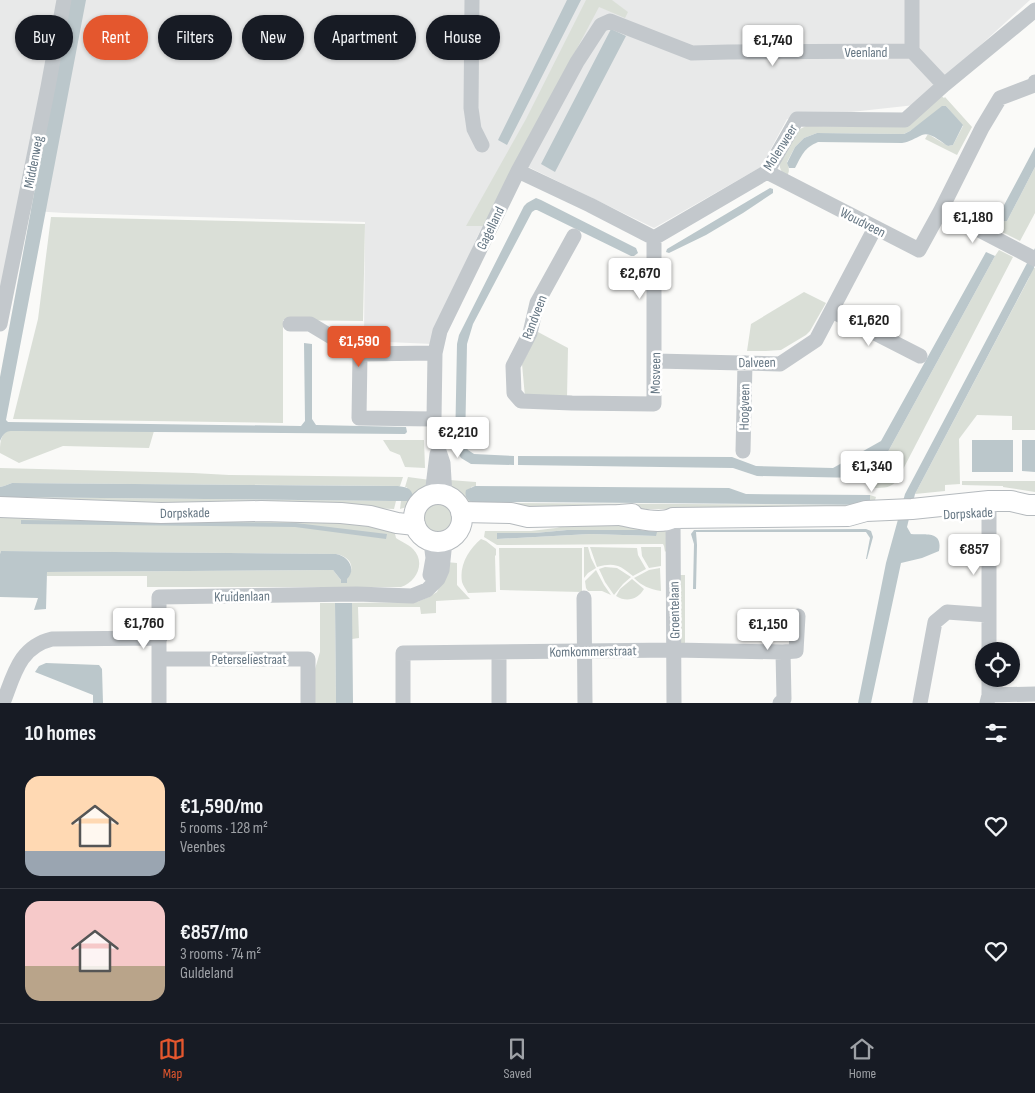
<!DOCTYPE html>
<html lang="en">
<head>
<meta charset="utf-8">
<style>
	body { margin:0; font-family:"Sofia Sans Condensed",sans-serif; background:#20242c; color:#f1f3f6; height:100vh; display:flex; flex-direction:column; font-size:19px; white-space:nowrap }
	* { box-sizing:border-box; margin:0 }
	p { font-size:16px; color:#9ea1a6 }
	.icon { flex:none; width:28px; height:28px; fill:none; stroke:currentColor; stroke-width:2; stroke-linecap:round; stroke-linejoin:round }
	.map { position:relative; height:703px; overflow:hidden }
	.details { display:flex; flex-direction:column; background:#171b24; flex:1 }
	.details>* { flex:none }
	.top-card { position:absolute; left:15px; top:15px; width:500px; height:45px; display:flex; gap:10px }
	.buttons { position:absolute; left:975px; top:642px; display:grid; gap:10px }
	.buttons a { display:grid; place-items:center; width:45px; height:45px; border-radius:50%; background:#171b24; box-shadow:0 1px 4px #0004; font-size:25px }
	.price { position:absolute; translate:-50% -42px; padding:0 11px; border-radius:5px; background:#fff; color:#222; font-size:16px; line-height:32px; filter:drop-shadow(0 1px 2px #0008) }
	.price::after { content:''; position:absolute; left:50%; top:30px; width:15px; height:11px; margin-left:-8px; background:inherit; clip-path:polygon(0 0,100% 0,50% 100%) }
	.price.current { background:#e4572e; color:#fff }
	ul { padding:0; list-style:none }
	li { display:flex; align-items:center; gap:15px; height:125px; padding:0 25px }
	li+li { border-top:1px solid #363941 }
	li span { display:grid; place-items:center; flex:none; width:140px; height:100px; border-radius:15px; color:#555 }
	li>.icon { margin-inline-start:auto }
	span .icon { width:60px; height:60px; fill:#fffc; stroke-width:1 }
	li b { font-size:21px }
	h2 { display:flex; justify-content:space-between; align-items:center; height:60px; padding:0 25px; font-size:21px }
	.chip { padding:0 18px; border-radius:22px; background:#171b24; box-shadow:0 1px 4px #0004; font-size:18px; line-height:45px }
	.chip.current { background:#e4572e; color:#fff }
	.dock { display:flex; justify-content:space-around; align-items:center; height:70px; border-top:1px solid #363941; background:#171b24; font-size:14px; color:#9ea1a6 }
	.dock a { display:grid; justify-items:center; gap:2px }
	.dock .current { color:#e4572e }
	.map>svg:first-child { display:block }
</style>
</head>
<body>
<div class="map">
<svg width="1035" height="703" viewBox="0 0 1035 703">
	<rect width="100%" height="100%" fill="#fafaf8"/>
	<path fill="#e8e9e9" d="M0,0H1030L915,105L787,119L761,167L654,228L518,162L477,237L433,344L364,341L365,222L64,213L18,210L0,301Z"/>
	<path fill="#dadfd7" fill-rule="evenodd" d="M586,0H612L628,12L625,18L599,7L483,226H466L526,119Z
		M938,93L944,98L945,97L972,127L957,155L925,139L928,134L948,146L953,145L963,126L946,106L910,131L904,134L817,133L804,138L795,147L787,162C789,168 790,171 787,176C782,173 779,169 780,163L798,130L806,126L894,127Z
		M1035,167V213L1020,241L992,227L995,222L1007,221Z
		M51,217L365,224L363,321L283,320V423L13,419L38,319Z
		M999,250L1013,257L898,479C892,488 884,488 874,488L873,475L878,470L995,256Z
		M1033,267L1035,268V430H1012V416L977,415L959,439L960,484L945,485V491L915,494L1029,278Z
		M804,292L826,303L810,331L806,335L781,350L766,351H747L751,324Z
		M538,332L568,348L567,397H525L522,364Z
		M7,431H154L149,448L63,446L19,463L0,453C0,444 0,436 7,431Z
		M383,440H424L425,468L405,467L400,455L390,451Z
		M0,468L193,473L229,475L403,477L400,486L12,483L4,486L0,487Z
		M408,477L430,480C426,494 414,506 400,509L401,501H409L407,487H405Z
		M449,480L476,482V486L471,487L475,503L464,504L453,492Z
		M962,481H1035V492L1003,487V486L962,485Z
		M870,495L876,497L873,507L846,511L546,508L545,507L487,506L488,503L869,505Z
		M0,497L396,501L394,509L260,504L0,501Z
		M424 518a14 14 0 1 1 28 0a14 14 0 1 1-28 0Z
		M0,517H263L393,525L396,538C402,542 408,544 413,549C426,562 417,582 401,587H147V576H47V572L333,570L341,580V583C357,573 354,557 336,554L1,551L0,554Z
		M585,521L663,528L666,531V551L665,552L664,546L663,544H656L497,545L484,537L485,531H531L556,528ZM567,530H640L656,532V536L590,534L497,539L498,533H535Z
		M481,539L486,541L496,549V555L495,556L496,592L468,593C466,589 463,586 462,582C459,565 469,549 481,539Z
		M584,547H588L591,558L596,568L588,573L584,578Z
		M590,547L637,548L638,555L646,569L633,576C620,565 614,562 597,567Z
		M641,547H661V566L649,568L642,556Z
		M499,548H582V592L500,590Z
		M446,562L457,563V585L470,599L436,601V613L421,614L420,607H358L359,638L352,639V603L417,602L429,597L437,592L444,577Z
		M605,567L617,568L631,577L623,584L614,595L605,582L599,569Z
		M660,568L661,591C649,589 642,586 634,578L649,570Z
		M596,570L604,585L611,595L602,591H588L586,588L585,581Z
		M677,575H685V646L677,641Z
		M632,579L644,589C638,599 627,603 616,596L620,589Z
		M320,603H335L336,703H314L315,669L320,652Z"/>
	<path fill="#bbc7cb" d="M70,0H86L6,420L8,422L301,426L305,421L304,343L312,344V419L316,425L406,427L407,432L405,434L20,431C9,431 5,429 0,441V377Z
		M567,0H581L507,145L498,140Z
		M611,29L626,36L555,172L541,164Z
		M942,106H946L963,125L953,145L948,146C941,142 930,131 922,135C915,138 910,142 902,143L818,142C804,148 802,155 795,168H789L787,163L795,147L804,138L817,133L904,134L910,131Z
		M1035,147V167L1007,221L995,222Z
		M770,188L773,189V193L743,213L706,235L669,253L666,252L667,249Z
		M536,198L541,200L636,248L638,253L634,256H631L537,210H535L532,212L473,324L467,344L465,446L468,450L474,454L514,456V465L471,464L461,458L455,447L457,344L459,335L524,206L527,203Z
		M1035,248L1034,268L915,494L907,527L911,534C925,535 943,530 939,551L922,558L901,563L871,703H858L886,563L905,494Z
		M986,252L995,256L878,470C873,475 869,477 862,478L757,476L733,468L518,465V456L732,457L756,466L833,468L881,441Z
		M972,440H1013V472H972Z
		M1022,440H1035V472L1022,471Z
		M12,483L398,486C406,487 412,488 413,497L409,501H393L0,497V487L4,486Z
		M475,486L729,488L746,494L870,495V505L522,502L475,503C468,501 464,497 466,490Z
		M21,520L296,523L387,534L386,539L295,527L21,524Z
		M866,529L871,531L873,537L867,559H866L870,538L866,532H696L697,545L696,589H693L694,544L691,534L694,530Z
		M567,530H640L657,532L656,536L590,534L497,539V533H535Z
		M1,551L336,554C348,556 357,569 347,579V583H341V580L333,570L47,572L46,609L34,610L38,598L0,597V554Z
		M335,603H352L353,703H336Z
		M46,663L99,665L102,669L103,703H93V695L35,672L39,666Z"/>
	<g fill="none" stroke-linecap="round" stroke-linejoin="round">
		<g stroke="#b5babe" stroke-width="22">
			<g id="major">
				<circle cx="438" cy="518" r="24"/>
				<path id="s1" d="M0,507L161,513L261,511L341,513L370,516L397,523L415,525"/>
				<path d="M461,512L511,513L528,517L620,515L632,514"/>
				<path d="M620,515C634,518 660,525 673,518L848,516L866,511L912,509L989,501H1011L1028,505H1035"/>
			</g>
		</g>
		<path stroke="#c3c8cc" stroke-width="15" d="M472,0L471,108L474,129L482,145
			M912,51V0
			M518,171L590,205L654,238L767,172L797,119L905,120L944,85L1035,10
			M767,172L919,250L941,210L982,128L1000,98L1034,85L1035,82
			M941,210L1035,259
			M574,236L537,303L530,333L513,366L514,393L521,401L572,403L654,404V238
			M832,311L920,356
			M0,324L48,87L64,0
			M290,324H310L360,354L435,353
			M360,354L359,418L434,419
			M655,361L780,364L816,340L875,228
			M743,451L745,363
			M432,495L437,454
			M445,496L443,463L438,448L434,419L435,353L440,331L518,171L577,62L601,25L610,21L692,53L728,52L912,51L944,85
			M989,501V651
			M673,518L674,703
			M430,575L433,558L431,542
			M584,598L585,703
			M499,652V703
			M159,659H308V703
			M989,695L1035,694
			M3,703C14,675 19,647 52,639L160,638
			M159,703V597L357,594L412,596L427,590L438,579L442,570L445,541
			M403,703V653L674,650L783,652
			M780,703L784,699L783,652L796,651L798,616
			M920,703L935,622L947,612L989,615
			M987,703L989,695V679"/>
		<use href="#major" stroke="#fff" stroke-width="20"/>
	</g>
	<g text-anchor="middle" stroke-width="5" stroke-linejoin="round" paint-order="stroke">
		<g font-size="14" fill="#657683" stroke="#fff">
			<text x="866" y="57">Veenland</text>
			<text transform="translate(780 147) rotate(-58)" y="5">Molenweer</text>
			<text transform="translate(33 162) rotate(-79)" y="5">Middenweg</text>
			<text transform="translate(863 222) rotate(27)" y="5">Woudveen</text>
			<text transform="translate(490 228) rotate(-64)" y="5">Gagelland</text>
			<text transform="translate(534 317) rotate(-69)" y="5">Randveen</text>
			<text transform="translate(757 362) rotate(-1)" y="5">Dalveen</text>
			<text transform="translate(655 373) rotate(-89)" y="5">Mosveen</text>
			<text transform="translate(744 407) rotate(-89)" y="5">Hoogveen</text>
			<text dy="5" stroke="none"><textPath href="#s1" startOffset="185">Dorpskade</textPath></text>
			<text transform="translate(968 513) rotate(-3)" y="5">Dorpskade</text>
			<text transform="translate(242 596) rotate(-1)" y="5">Kruidenlaan</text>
			<text transform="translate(674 610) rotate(-91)" y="5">Groentelaan</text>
			<text transform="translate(593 651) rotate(-1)" y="5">Komkommerstraat</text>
			<text x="249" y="664">Peterseliestraat</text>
		</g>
	</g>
</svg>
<div class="buttons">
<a><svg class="icon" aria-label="locate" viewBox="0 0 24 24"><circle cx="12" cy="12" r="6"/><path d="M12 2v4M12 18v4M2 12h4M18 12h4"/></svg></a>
</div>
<b class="price" style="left:773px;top:67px">€1,740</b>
<b class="price" style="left:973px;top:244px">€1,180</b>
<b class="price" style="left:640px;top:300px">€2,670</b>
<b class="price" style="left:869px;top:347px">€1,620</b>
<b class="price current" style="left:359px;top:368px">€1,590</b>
<b class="price" style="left:458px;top:459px">€2,210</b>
<b class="price" style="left:872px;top:493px">€1,340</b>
<b class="price" style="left:974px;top:576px">€857</b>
<b class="price" style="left:144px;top:650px">€1,760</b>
<b class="price" style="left:768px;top:651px">€1,150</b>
<div class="top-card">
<a class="chip">Buy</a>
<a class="chip current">Rent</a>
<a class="chip">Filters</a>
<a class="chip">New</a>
<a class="chip">Apartment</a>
<a class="chip">House</a>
</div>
</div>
<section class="details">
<h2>10 homes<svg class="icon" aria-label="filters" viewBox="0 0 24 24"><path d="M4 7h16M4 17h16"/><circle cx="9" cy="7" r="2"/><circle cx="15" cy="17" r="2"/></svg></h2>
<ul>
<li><span style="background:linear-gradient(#ffd9b3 75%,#9aa5b1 0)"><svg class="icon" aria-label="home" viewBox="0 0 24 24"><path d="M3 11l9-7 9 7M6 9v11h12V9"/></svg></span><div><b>€1,590/mo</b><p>5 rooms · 128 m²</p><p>Veenbes</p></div><svg class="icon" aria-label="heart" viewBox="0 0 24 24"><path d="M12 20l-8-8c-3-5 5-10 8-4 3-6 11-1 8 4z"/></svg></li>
<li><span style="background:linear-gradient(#f6c9c9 65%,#b9a48a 0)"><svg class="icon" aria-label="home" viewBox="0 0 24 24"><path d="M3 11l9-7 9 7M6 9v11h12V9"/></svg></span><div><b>€857/mo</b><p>3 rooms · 74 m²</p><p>Guldeland</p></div><svg class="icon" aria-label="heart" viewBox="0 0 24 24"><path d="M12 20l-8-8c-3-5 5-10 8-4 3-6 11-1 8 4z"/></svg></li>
</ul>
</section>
<nav class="dock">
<a class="current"><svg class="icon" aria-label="map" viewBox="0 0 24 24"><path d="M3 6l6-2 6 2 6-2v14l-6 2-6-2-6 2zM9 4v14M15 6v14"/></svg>Map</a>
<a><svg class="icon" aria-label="saved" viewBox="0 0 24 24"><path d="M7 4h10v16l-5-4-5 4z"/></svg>Saved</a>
<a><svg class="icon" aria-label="home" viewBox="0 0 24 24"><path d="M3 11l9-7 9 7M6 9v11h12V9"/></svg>Home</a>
</nav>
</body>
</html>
